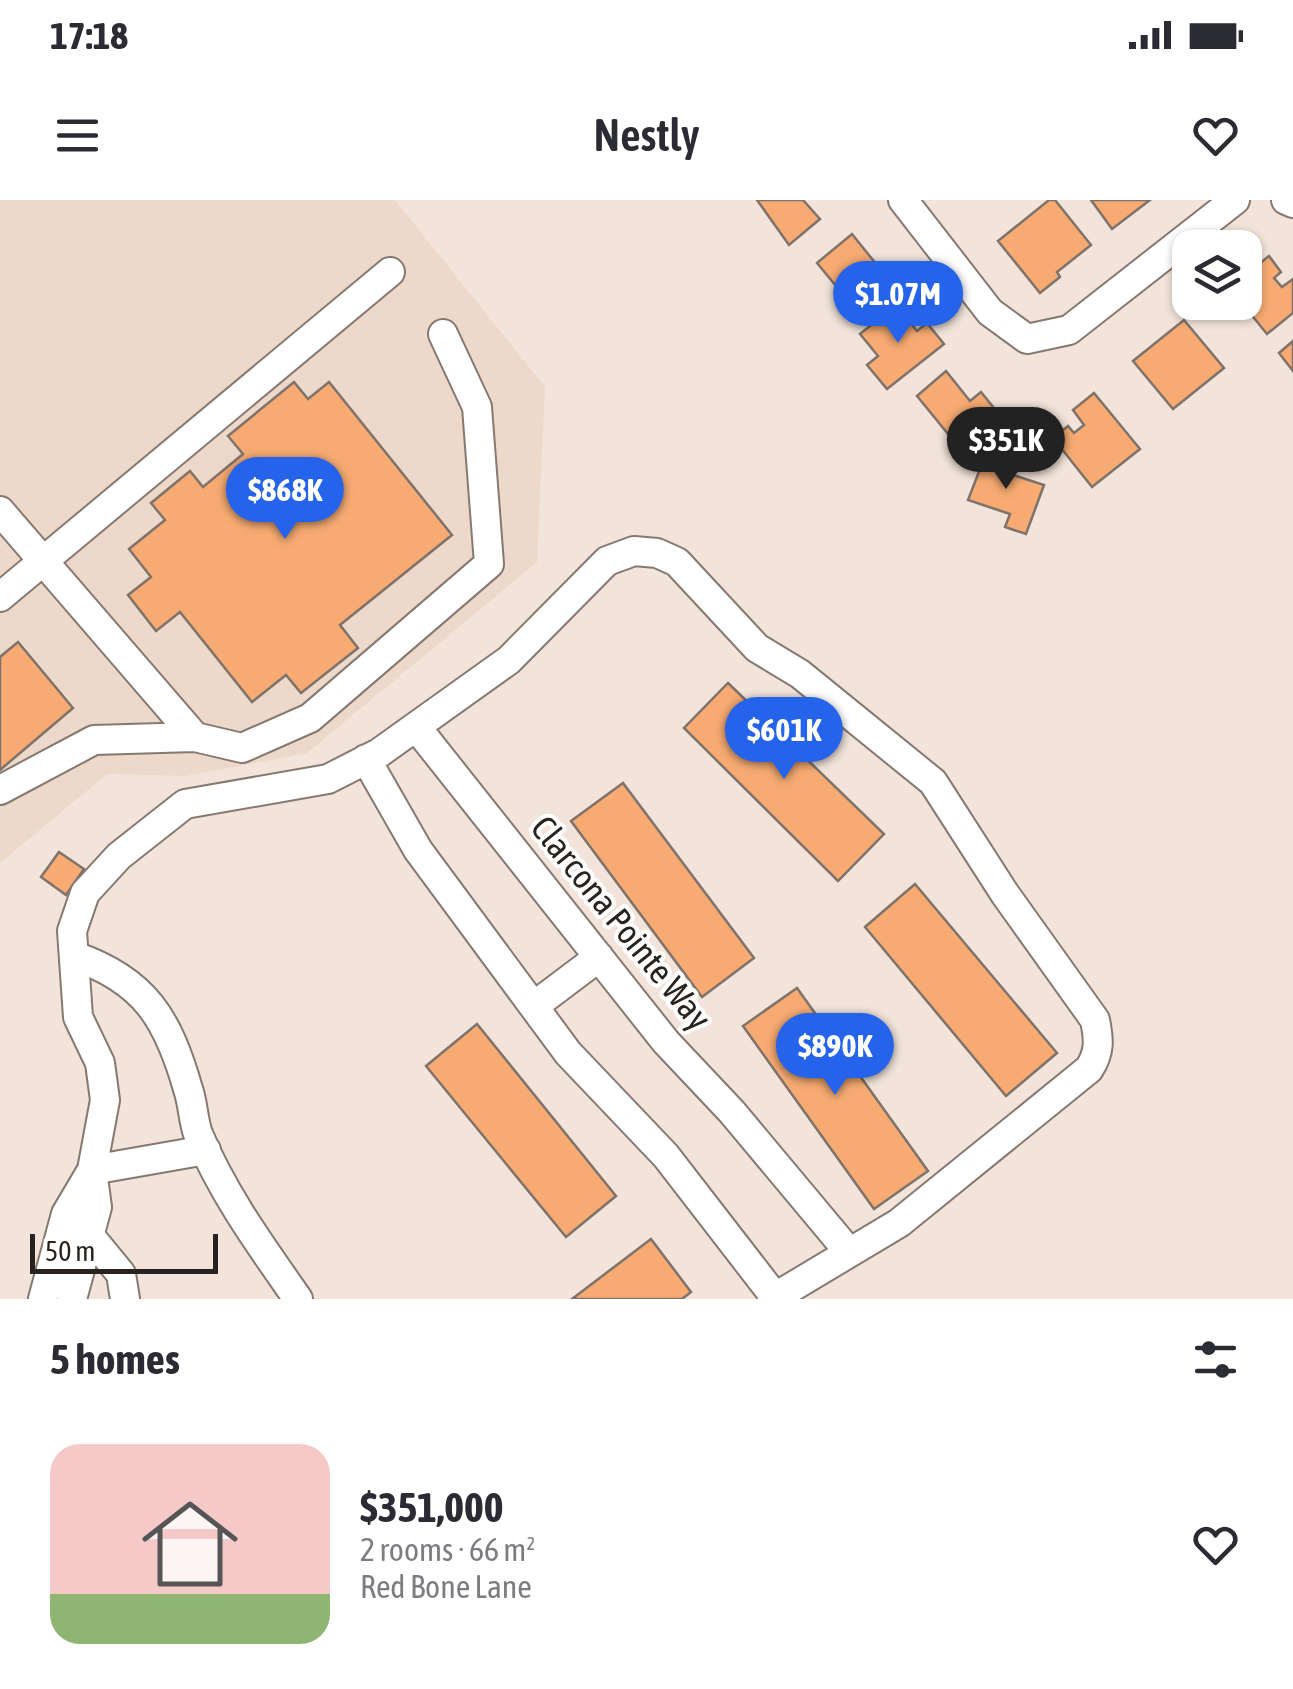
<!DOCTYPE html>
<html lang="en">
<head>
<meta charset="utf-8">
<style>
	body { margin:0; font-family:"Asap Condensed",sans-serif; background:#f7f7f7; color:#2b2b33; height:100vh; display:flex; flex-direction:column; font-size:38px; white-space:nowrap }
	* { box-sizing:border-box; margin:0 }
	p { font-size:32px; color:#7c7c81 }
	.icon { flex:none; width:55px; height:55px; fill:none; stroke:currentColor; stroke-width:2; stroke-linecap:round; stroke-linejoin:round }
	.map { position:relative; height:1099px; overflow:hidden }
	.sheet { display:flex; flex-direction:column; background:#fff; flex:1 }
	.sheet>* { flex:none }
	.tools { position:absolute; left:1172px; top:30px; display:grid; gap:20px }
	.tools a { display:grid; place-items:center; width:90px; height:90px; border-radius:20px; background:#fff; box-shadow:0 2px 8px #0004; font-size:50px }
	.scale { position:absolute; left:30px; bottom:25px; width:188px; box-sizing:border-box; padding-left:10px; border:5px solid #28231f; border-top:0; font-size:28px; line-height:35px; white-space:nowrap; color:#28231f; -webkit-text-stroke:8px #fff; paint-order:stroke }
	.price { position:absolute; translate:-50% -85px; padding:0 22px; border-radius:35px; background:#2563eb; color:#fff; font-size:32px; line-height:65px; filter:drop-shadow(0 2px 5px #0008) }
	.price::after { content:''; position:absolute; left:50%; top:60px; width:30px; height:22px; margin-left:-15px; background:inherit; clip-path:polygon(0 0,100% 0,50% 100%) }
	.price.on { background:#222; color:#fff }
	ul { padding:0; list-style:none }
	li { display:flex; align-items:center; gap:30px; height:250px; padding:0 50px }
	li span { display:grid; place-items:center; flex:none; width:280px; height:200px; border-radius:30px; color:#555 }
	li>.icon { margin-inline-start:auto }
	span .icon { width:120px; height:120px; fill:#fffc; stroke-width:1 }
	li b { font-size:42px }
	h2 { display:flex; justify-content:space-between; align-items:center; height:120px; padding:0 50px; font-size:42px }
	.status { display:flex; justify-content:space-between; align-items:center; height:70px; padding:0 50px; background:#fff; direction:ltr }
	.status svg { height:28px; fill:currentColor }
	header { display:flex; justify-content:space-between; align-items:center; height:130px; padding:0 50px; background:#fff; font-size:45px; font-weight:600 }
	.map>svg:first-child { display:block }
</style>
</head>
<body>
<div class="status"><b>17:18</b><svg viewBox="0 0 49 12"><path d="M0 12V9h3v3zM5 12V6h3v6zM10 12V3h3v9zM15 12V0h3v12zM26 1h20v11H26zM47 4h2v5h-2z"/></svg></div>
<header><svg class="icon" aria-label="menu" viewBox="0 0 24 24"><path d="M4 6h16M4 12h16M4 18h16"/></svg>Nestly<svg class="icon" aria-label="heart" viewBox="0 0 24 24"><path d="M12 20l-8-8c-3-5 5-10 8-4 3-6 11-1 8 4z"/></svg></header>
<div class="map">
<svg width="1293" height="1099" viewBox="0 0 1293 1099">
	<rect width="100%" height="100%" fill="#f2e4da"/>
	<path fill="#edd9ca" d="M0,0H395L545,187L537,362L307,553L186,576L107,574L0,663Z"/>
	<path fill="#f7ab72" stroke="#7f726a" stroke-width="2.5" d="M757,0H803L820,19L789,45Z
		M1049,0H1055L1091,45L1057,72L1060,77L1040,93L998,41Z
		M1091,0H1150L1112,29Z
		M852,34L885,75L850,103L817,63Z
		M1269,56L1281,72L1274,78L1282,87L1293,79V113L1267,134L1241,102H1245V75Z
		M896,105L917,131L927,123L944,144L887,189L867,165L878,156L860,134Z
		M1184,120L1224,168L1173,209L1133,161Z
		M1293,141V171L1279,153Z
		M946,171L970,201L981,192L998,213L957,245L917,196Z
		M294,182L308,199L329,182L452,335L340,425L358,448L301,493L286,475L252,502L180,412L156,431L128,395L151,377L129,349L165,320L151,303L190,271L203,287L243,254L228,236Z
		M1094,193L1140,249L1092,287L1053,238L1068,226L1074,233L1084,225L1073,210Z
		M987,251L1012,259L1007,273L1044,285L1026,334L1005,327L1010,314L968,300Z
		M18,442L73,508L0,570V457Z
		M728,483L884,634L838,681L684,528Z
		M623,583L754,758L702,797L571,621Z
		M59,652L84,669L66,695L41,677Z
		M915,684L1057,853L1006,896L865,727Z
		M797,788L928,971L874,1009L743,826Z
		M477,824L616,996L566,1037L426,866Z
		M651,1039L691,1092L682,1099H572Z"/>
	<g fill="none" stroke-linecap="round" stroke-linejoin="round">
		<g stroke="#867971" stroke-width="32">
			<path id="minor" d="M903,0L990,112L1027,139L1069,130L1235,0
				M1286,0L1293,3
				M0,311L195,537L242,548L310,518L489,364L477,207L443,134
				M0,397L390,72
				M417,528L666,842L732,912L849,1052
				M366,559L418,650L568,853L666,956L775,1097
				M0,590L94,540L195,537
				M74,756C145,780 168,819 188,889C193,903 193,920 198,934C223,994 261,1046 298,1099
				M534,806L599,757
				M89,1035L121,1074L125,1099
				M43,1099L66,1014L92,970L206,950
				M72,1099L97,1007L92,970L105,900L100,863L78,817L72,731L85,693L119,656L185,604L328,579L379,553L509,460L607,361L634,351L657,353L677,362L757,448L800,474L933,582L1005,694L1095,820C1099,840 1100,852 1089,869L899,1023L772,1099"/>
		</g>
		<use href="#minor" stroke="#fff" stroke-width="28"/>
	</g>
	<g text-anchor="middle" stroke-width="8" stroke-linejoin="round" paint-order="stroke">
		<g font-size="35" fill="#28231f" stroke="#fff">
			<text transform="translate(621 723) rotate(51)" y="12">Clarcona Pointe Way</text>
		</g>
	</g>
</svg>
<div class="tools">
<a><svg class="icon" aria-label="layers" viewBox="0 0 24 24"><path d="M12 4l9 5-9 5-9-5zM3 14l9 5 9-5"/></svg></a>
</div>
<div class="scale">50 m</div>
<b class="price" style="left:898px;top:146px">$1.07M</b>
<b class="price on" style="left:1006px;top:292px">$351K</b>
<b class="price" style="left:285px;top:342px">$868K</b>
<b class="price" style="left:784px;top:582px">$601K</b>
<b class="price" style="left:835px;top:898px">$890K</b>
</div>
<section class="sheet">
<h2>5 homes<svg class="icon" aria-label="filters" viewBox="0 0 24 24"><path d="M4 7h16M4 17h16"/><circle cx="9" cy="7" r="2"/><circle cx="15" cy="17" r="2"/></svg></h2>
<ul>
<li><span style="background:linear-gradient(#f6c9c9 75%,#8fb573 0)"><svg class="icon" aria-label="home" viewBox="0 0 24 24"><path d="M3 11l9-7 9 7M6 9v11h12V9"/></svg></span><div><b>$351,000</b><p>2 rooms · 66 m²</p><p>Red Bone Lane</p></div><svg class="icon" aria-label="heart" viewBox="0 0 24 24"><path d="M12 20l-8-8c-3-5 5-10 8-4 3-6 11-1 8 4z"/></svg></li>
</ul>
</section>
</body>
</html>
